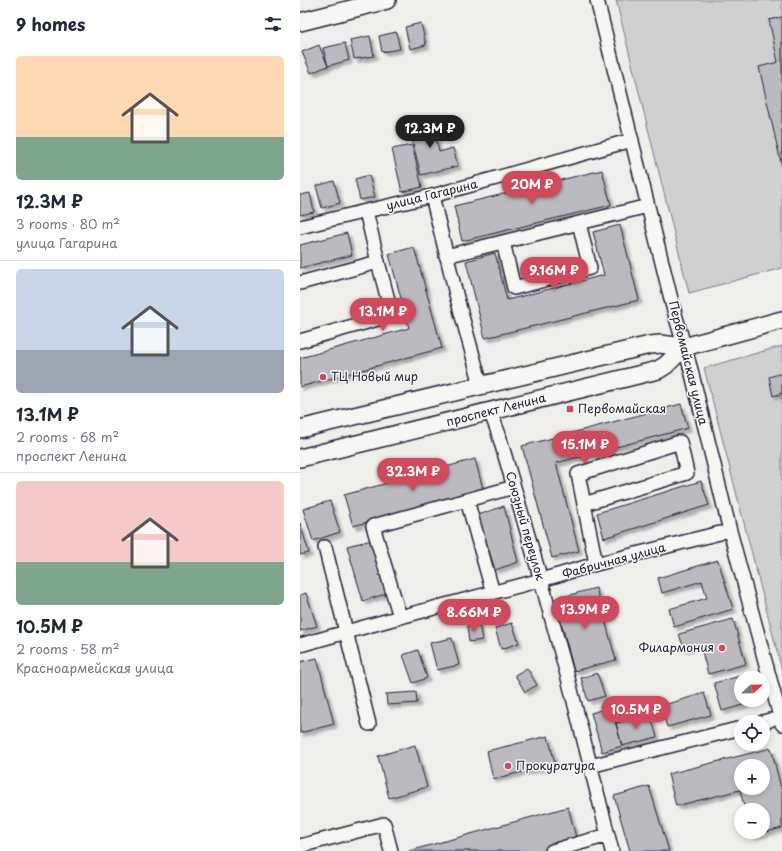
<!DOCTYPE html>
<html lang="en">
<head>
<meta charset="utf-8">
<style>
	body { margin:0; font-family:"Playpen Sans",sans-serif; background:#f2f2f3; color:#1f2937; height:100vh; display:flex; flex-direction:column; font-size:15px; white-space:nowrap }
	* { box-sizing:border-box; margin:0 }
	p { font-size:13px; color:#747a83 }
	.icon { flex:none; width:22px; height:22px; fill:none; stroke:currentColor; stroke-width:2; stroke-linecap:round; stroke-linejoin:round }
	.map { position:relative; flex:1; overflow:hidden }
	.drawer { display:flex; flex-direction:column; background:#fff; width:300px }
	.drawer>* { flex:none }
	.needle { width:26px; rotate:68deg }
	.fabs { position:absolute; left:434px; top:671px; display:grid; gap:8px }
	.fabs a { display:grid; place-items:center; width:36px; height:36px; border-radius:50%; background:#fff; box-shadow:0 2px 6px #0003; font-size:20px }
	.price { position:absolute; translate:-50% -34px; padding:0 9px; border-radius:14px; background:#d1495b; color:#fff; font-size:13px; line-height:26px; filter:drop-shadow(0 1px 2px #0008) }
	.price::after { content:''; position:absolute; left:50%; top:24px; width:12px; height:9px; margin-left:-6px; background:inherit; clip-path:polygon(0 0,100% 0,50% 100%) }
	.price.active { background:#222; color:#fff }
	ul { padding:0; list-style:none }
	li { display:grid; align-content:center; gap:8px; height:212px; padding:0 16px }
	li+li { border-top:1px solid #e0e1e3 }
	li span { display:grid; place-items:center; height:124px; border-radius:6px; color:#555 }
	li>.icon { margin-inline-start:auto }
	span .icon { width:72px; height:72px; fill:#fffc; stroke-width:1 }
	li b { font-size:17px }
	h2 { display:flex; justify-content:space-between; align-items:center; height:48px; padding:0 16px; font-size:17px }
	main { display:flex; flex:1; min-height:0 }
	.map>svg:first-child { display:block }
</style>
</head>
<body>
<main>
<section class="drawer">
<h2>9 homes<svg class="icon" aria-label="filters" viewBox="0 0 24 24"><path d="M4 7h16M4 17h16"/><circle cx="9" cy="7" r="2"/><circle cx="15" cy="17" r="2"/></svg></h2>
<ul>
<li><span style="background:linear-gradient(#ffd9b3 65%,#7fa58c 0)"><svg class="icon" aria-label="home" viewBox="0 0 24 24"><path d="M3 11l9-7 9 7M6 9v11h12V9"/></svg></span><div><b>12.3M ₽</b><p>3 rooms · 80 m²</p><p>улица Гагарина</p></div></li>
<li><span style="background:linear-gradient(#c9d6e8 65%,#9aa5b1 0)"><svg class="icon" aria-label="home" viewBox="0 0 24 24"><path d="M3 11l9-7 9 7M6 9v11h12V9"/></svg></span><div><b>13.1M ₽</b><p>2 rooms · 68 m²</p><p>проспект Ленина</p></div></li>
<li><span style="background:linear-gradient(#f6c9c9 65%,#7fa58c 0)"><svg class="icon" aria-label="home" viewBox="0 0 24 24"><path d="M3 11l9-7 9 7M6 9v11h12V9"/></svg></span><div><b>10.5M ₽</b><p>2 rooms · 58 m²</p><p>Красноармейская улица</p></div></li>
</ul>
</section>
<div class="map">
<svg width="482" height="851" viewBox="0 0 482 851">
	<defs>
		<filter id="shadow"><feDropShadow dx="3.5" dy="3.5" stdDeviation="1" flood-color="#0004"/></filter>
	</defs>
	<rect width="100%" height="100%" fill="#eeeeeb"/>
	<filter id="ink" filterUnits="userSpaceOnUse"><feTurbulence type="fractalNoise" baseFrequency=".025" numOctaves="2"/><feDisplacementMap in="SourceGraphic" scale="8" xChannelSelector="R" yChannelSelector="G"/><feConvolveMatrix kernelMatrix="1 2 1 2 8 2 1 2 1" color-interpolation-filters="sRGB"/></filter>
	<g filter="url(#ink)">
		<path fill="#d0d0d1" stroke="#797986" d="M316,0H482V268L389,293Z
			M482,346V670L404,368Z"/>
		<path fill="#bbbbbf" stroke="#22223b" fill-rule="evenodd" filter="url(#shadow)" d="M482,17V167L459,67L478,62L469,20Z
			M121,23L126,45L110,49L105,27Z
			M96,32L100,49L82,52L79,36Z
			M70,36L74,56L54,59L50,40Z
			M45,43L49,60L28,66L23,48Z
			M19,45L28,66L11,73L2,52Z
			M131,118L139,152L153,148L158,166L121,175L108,124Z
			M112,145L122,187L102,192L92,149Z
			M302,170L311,205L162,241L154,206Z
			M69,175L75,197L60,200L55,179Z
			M34,181L40,203L22,208L16,186Z
			M10,193L14,212L0,215V195Z
			M320,225L339,300L185,338L166,261L195,253L207,300L304,275L293,232Z
			M47,233L52,255L0,268V245Z
			M114,247L142,348L0,387V358L109,328L89,254Z
			M482,373V393L473,396L469,377Z
			M381,404L388,428L256,463L279,551L252,558L222,446Z
			M175,459L183,489L53,526L44,495Z
			M401,481L409,505L304,538L297,513Z
			M30,501L40,532L13,541L3,509Z
			M204,506L218,562L195,570L178,515Z
			M0,523L9,553L0,555Z
			M72,540L88,593L63,601L47,546Z
			M418,560L433,609L374,627L369,609L407,598L402,581L362,593L358,578Z
			M296,588L316,660L274,671L255,599Z
			M6,593L17,626L0,631V595Z
			M433,619L446,664L408,674L400,644L384,649L379,634Z
			M212,623L219,643L201,649L195,628Z
			M179,624L182,640L169,642L167,626Z
			M152,638L159,665L137,670L130,643Z
			M118,650L127,678L113,683L103,655Z
			M17,658L34,724L0,733V662Z
			M227,668L237,685L225,692L215,675Z
			M297,673L305,696L288,701L281,678Z
			M448,674L450,678H441V700H456V701L422,711L414,683Z
			M116,692L117,703L87,705L86,694Z
			M404,693L411,715L367,727L361,706Z
			M311,707L322,746L302,752L291,713Z
			M350,714L357,737L322,746L316,723Z
			M248,736L255,764L193,779L187,751Z
			M115,745L127,787L89,798L78,756Z
			M471,748L482,792V828L451,836V832H463V810H445L440,790L376,806L368,774ZM441,766H463V788H441Z
			M349,786L369,851H330L314,796Z
			M268,807L277,841L242,851H109Z"/>
		<g fill="none" stroke-linecap="round" stroke-linejoin="round">
			<g stroke="#22223b" stroke-width="16">
				<path id="minor" d="M297,0L348,206L373,307L391,370L430,531L482,724
					M132,196L157,298L181,385
					M0,227L66,211L132,196L332,140
					M203,242L214,288L290,268L279,223
					M146,256L348,206
					M0,283L78,262
					M0,341L92,315L78,262L66,211
					M190,411L198,432L241,580L268,678L312,851
					M167,500L193,593
					M284,504L387,473L380,442L278,474L296,564
					M25,547L69,724
					M100,617L73,526L214,487
					M0,645L100,617L241,580L296,564L420,533
					M463,722L470,720
					M290,766L441,728
					M0,846L84,824L91,851
					M252,851L308,835"/>
			</g>
			<g stroke="#22223b" stroke-width="20">
				<path id="major" d="M0,22L87,0
					M0,429L350,345L360,344L384,347L482,320
					M0,458L358,370L366,365L384,347"/>
			</g>
			<use href="#minor" stroke="#f6f6f2" stroke-width="13"/>
			<use href="#major" stroke="#f6f6f2" stroke-width="17"/>
		</g>
	</g>
	<g fill="#d1495b" stroke="#f6f6f2" stroke-width="1.5">
		<circle cx="23" cy="377" r="4"/>
		<rect x="266" y="405" width="8" height="8" rx="2"/>
		<circle cx="422" cy="648" r="4"/>
		<circle cx="208" cy="766" r="4"/>
	</g>
	<g text-anchor="middle" stroke-width="3" stroke-linejoin="round" paint-order="stroke">
		<g font-size="12" fill="#22223b" stroke="#f6f6f2">
			<text transform="translate(132 195) rotate(-14)" y="4">улица Гагарина</text>
			<text transform="translate(388 363) rotate(76)" y="4">Первомайская улица</text>
			<text transform="translate(196 410) rotate(-14)" y="4">проспект Ленина</text>
			<text transform="translate(225 526) rotate(74)" y="4">Союзный переулок</text>
			<text transform="translate(314 561) rotate(-15)" y="4">Фабричная улица</text>
		</g>
		<g font-size="12" fill="#22223b" stroke="#f6f6f2" text-anchor="start">
			<text x="31" y="381">ТЦ Новый мир</text>
			<text x="278" y="413">Первомайская</text>
			<text x="414" y="652" text-anchor="end">Филармония</text>
			<text x="216" y="770">Прокуратура</text>
		</g>
	</g>
</svg>
<div class="fabs">
<a><svg class="needle" viewBox="-14 -14 28 28"><path d="M0-13l5 13h-10z" fill="#e53935"/><path d="M0 13l5-13h-10z" fill="#747a83"/></svg></a>
<a><svg class="icon" aria-label="locate" viewBox="0 0 24 24"><circle cx="12" cy="12" r="6"/><path d="M12 2v4M12 18v4M2 12h4M18 12h4"/></svg></a>
<a>+</a>
<a>−</a>
</div>
<b class="price active" style="left:130px;top:149px">12.3M ₽</b>
<b class="price" style="left:232px;top:205px">20M ₽</b>
<b class="price" style="left:254px;top:291px">9.16M ₽</b>
<b class="price" style="left:83px;top:332px">13.1M ₽</b>
<b class="price" style="left:285px;top:465px">15.1M ₽</b>
<b class="price" style="left:113px;top:492px">32.3M ₽</b>
<b class="price" style="left:285px;top:630px">13.9M ₽</b>
<b class="price" style="left:174px;top:633px">8.66M ₽</b>
<b class="price" style="left:336px;top:730px">10.5M ₽</b>
</div>
</main>
</body>
</html>
